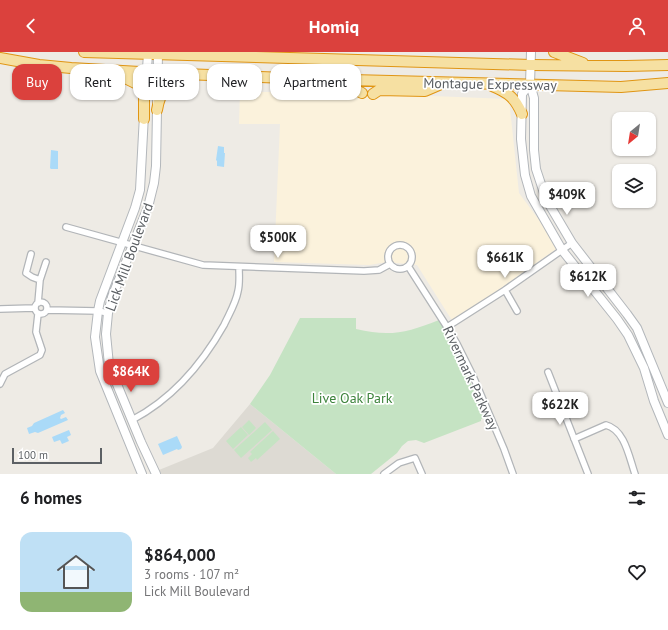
<!DOCTYPE html>
<html lang="en">
<head>
<meta charset="utf-8">
<style>
	body { margin:0; font-family:"PT Sans",sans-serif; background:#f6f6f6; color:#202124; height:100vh; display:flex; flex-direction:column; font-size:15px; white-space:nowrap }
	* { box-sizing:border-box; margin:0 }
	p { font-size:13px; color:#757577 }
	.icon { flex:none; width:22px; height:22px; fill:none; stroke:currentColor; stroke-width:2; stroke-linecap:round; stroke-linejoin:round }
	.map { position:relative; height:422px; overflow:hidden }
	.sheet { display:flex; flex-direction:column; background:#fff; flex:1 }
	.sheet>* { flex:none }
	.banner { position:absolute; left:12px; top:12px; width:400px; height:36px; display:flex; gap:8px }
	.needle { width:26px; rotate:210deg }
	.tools { position:absolute; left:612px; top:60px; display:grid; gap:8px }
	.tools a { display:grid; place-items:center; width:44px; height:44px; border-radius:8px; background:#fff; box-shadow:0 1px 3px #0004; font-size:20px }
	.scale { position:absolute; left:12px; bottom:10px; width:90px; box-sizing:border-box; padding-left:4px; border:2px solid #5c6064; border-top:0; font-size:11px; line-height:14px; white-space:nowrap; color:#5c6064; -webkit-text-stroke:3px #fff; paint-order:stroke }
	.price { position:absolute; translate:-50% -34px; padding:0 9px; border-radius:8px; background:#fff; color:#222; font-size:13px; line-height:26px; filter:drop-shadow(0 1px 2px #0008) }
	.price::after { content:''; position:absolute; left:50%; top:24px; width:12px; height:9px; margin-left:-6px; background:inherit; clip-path:polygon(0 0,100% 0,50% 100%) }
	.price.active { background:#db413d; color:#fff }
	ul { padding:0; list-style:none }
	li { display:flex; align-items:center; gap:12px; height:100px; padding:0 20px }
	li span { display:grid; place-items:center; flex:none; width:112px; height:80px; border-radius:12px; color:#555 }
	li>.icon { margin-inline-start:auto }
	span .icon { width:48px; height:48px; fill:#fffc; stroke-width:1 }
	li b { font-size:17px }
	h2 { display:flex; justify-content:space-between; align-items:center; height:48px; padding:0 20px; font-size:17px }
	.pill { padding:0 14px; border-radius:12px; background:#fff; box-shadow:0 1px 3px #0004; font-size:14px; line-height:36px }
	.pill.active { background:#db413d; color:#fff }
	header { display:flex; justify-content:space-between; align-items:center; height:52px; padding:0 20px; background:#db413d; color:#fff; font-size:18px; font-weight:800 }
	.map>svg:first-child { display:block }
</style>
</head>
<body>
<header><svg class="icon" aria-label="back" viewBox="0 0 24 24"><path d="M15 5l-7 7 7 7"/></svg>Homiq<svg class="icon" aria-label="person" viewBox="0 0 24 24"><circle cx="12" cy="8" r="4"/><path d="M4 21q1-7 8-7t8 7"/></svg></header>
<div class="map">
<svg width="668" height="422" viewBox="0 0 668 422">
	<rect width="100%" height="100%" fill="#eeebe5"/>
	<path fill="#fbf2dc" d="M240,40H329L509,47L519,141L559,195L453,270L417,213L387,210L369,213L274,210L280,72H239Z"/>
	<path fill="#dddad3" d="M250,352L336,422H161L159,418L213,396Z"/>
	<path fill="#c5e3c3" d="M300,266H356V277C389,285 407,281 439,268L451,288L452,293L487,365L481,367V369L424,391L416,388L408,389L402,394L397,401L371,422H336L250,352L270,323Z
		M249,368L256,376L249,383L242,375Z
		M265,370L272,378L241,406L234,398Z
		M241,375L248,383L233,397L226,389Z
		M273,379L280,387L257,408L256,406L251,410L248,406L252,402L250,400Z"/>
	<path fill="#aadaf8" d="M218,94L224,95V101H225L224,115L217,114V109L216,108Z
		M51,98L58,99V117H51L50,116Z
		M63,358L65,361L61,363L60,366L61,367L66,365L68,368L38,381L35,380L29,382L27,376L32,374L34,371Z
		M69,378L71,383L67,385L69,389L62,392L60,388L54,390L52,385Z
		M177,384L182,395L181,397L178,398L177,397L163,403L158,392Z"/>
	<g fill="none" stroke-linecap="round" stroke-linejoin="round">
		<g stroke="#b2b5b8" stroke-width="8">
			<path id="minor" d="M66,175L203,213L364,219L379,218L390,212
				M388 205a12 12 0 1 1 24 0a12 12 0 1 1-24 0Z
				M31,202L26,221L32,225L40,228
				M408,214L447,275L457,292L473,324L504,397L513,422
				M505,238L517,259
				M35 256a6 6 0 1 1 12 0a6 6 0 1 1-12 0Z
				M38,251L40,228L46,210
				M0,257L34,256
				M47,258L98,259L108,261
				M447,275L505,238L572,191
				M548,320L588,422
				M0,332L5,322L40,303L42,298L36,280L38,262
				M132,368C172,347 202,312 224,273C229,262 236,251 238,239C240,231 239,223 239,215
				M574,387L606,373C625,378 629,405 635,422
				M384,422L399,411L415,406L422,422"/>
		</g>
		<g stroke="#b3b7bb" stroke-width="10">
			<path id="secondary" d="M531,0L530,32L534,46V98L536,117L546,147L572,191L627,262L637,276L668,351
				M530,32L522,42L521,87L525,123L531,144L562,198L617,267L628,283L644,316L654,349L668,383
				M145,45L148,2
				M142,422L100,319L95,285L98,259L100,249L135,156L140,138L144,63
				M156,422L141,390L109,313L106,282L108,261L112,245L148,155L154,131L156,114L158,2"/>
		</g>
		<g stroke="#e09513" stroke-width="12">
			<path id="trunk" d="M84,0L531,13L626,14L668,13
				M554,0L583,11
				M0,6L39,13L71,16L157,21L312,27L621,35L668,31
				M113,20L139,33L144,40V67
				M323,31L340,36L356,38L362,41
				M492,34C509,41 515,46 522,62
				M373,42L379,38L425,39L439,33
				M157,58C161,34 169,32 190,23"/>
		</g>
		<use href="#minor" stroke="#fff" stroke-width="5.5"/>
		<use href="#secondary" stroke="#fff" stroke-width="8"/>
		<use href="#trunk" stroke="#f6e0a2" stroke-width="10"/>
	</g>
	<g text-anchor="middle" stroke-width="3.5" stroke-linejoin="round" paint-order="stroke">
		<g font-size="14" fill="#5c6064" stroke="#fff">
			<text transform="translate(490 32) rotate(1)" y="5">Montague Expressway</text>
			<text transform="translate(129 205) rotate(-70)" y="5">Lick Mill Boulevard</text>
			<text transform="translate(471 326) rotate(65)" y="5">Rivermark Parkway</text>
		</g>
		<g font-size="14" fill="#3d833c" stroke="#fff">
			<text x="352" y="351">Live Oak Park</text>
		</g>
	</g>
</svg>
<div class="tools">
<a><svg class="needle" viewBox="-14 -14 28 28"><path d="M0-13l5 13h-10z" fill="#e53935"/><path d="M0 13l5-13h-10z" fill="#757577"/></svg></a>
<a><svg class="icon" aria-label="layers" viewBox="0 0 24 24"><path d="M12 4l9 5-9 5-9-5zM3 14l9 5 9-5"/></svg></a>
</div>
<div class="scale">100 m</div>
<b class="price" style="left:567px;top:164px">$409K</b>
<b class="price" style="left:278px;top:207px">$500K</b>
<b class="price" style="left:505px;top:227px">$661K</b>
<b class="price" style="left:588px;top:246px">$612K</b>
<b class="price active" style="left:131px;top:341px">$864K</b>
<b class="price" style="left:560px;top:374px">$622K</b>
<div class="banner">
<a class="pill active">Buy</a>
<a class="pill">Rent</a>
<a class="pill">Filters</a>
<a class="pill">New</a>
<a class="pill">Apartment</a>
</div>
</div>
<section class="sheet">
<h2>6 homes<svg class="icon" aria-label="filters" viewBox="0 0 24 24"><path d="M4 7h16M4 17h16"/><circle cx="9" cy="7" r="2"/><circle cx="15" cy="17" r="2"/></svg></h2>
<ul>
<li><span style="background:linear-gradient(#bfe0f5 75%,#8fb573 0)"><svg class="icon" aria-label="home" viewBox="0 0 24 24"><path d="M3 11l9-7 9 7M6 9v11h12V9"/></svg></span><div><b>$864,000</b><p>3 rooms · 107 m²</p><p>Lick Mill Boulevard</p></div><svg class="icon" aria-label="heart" viewBox="0 0 24 24"><path d="M12 20l-8-8c-3-5 5-10 8-4 3-6 11-1 8 4z"/></svg></li>
</ul>
</section>
</body>
</html>
